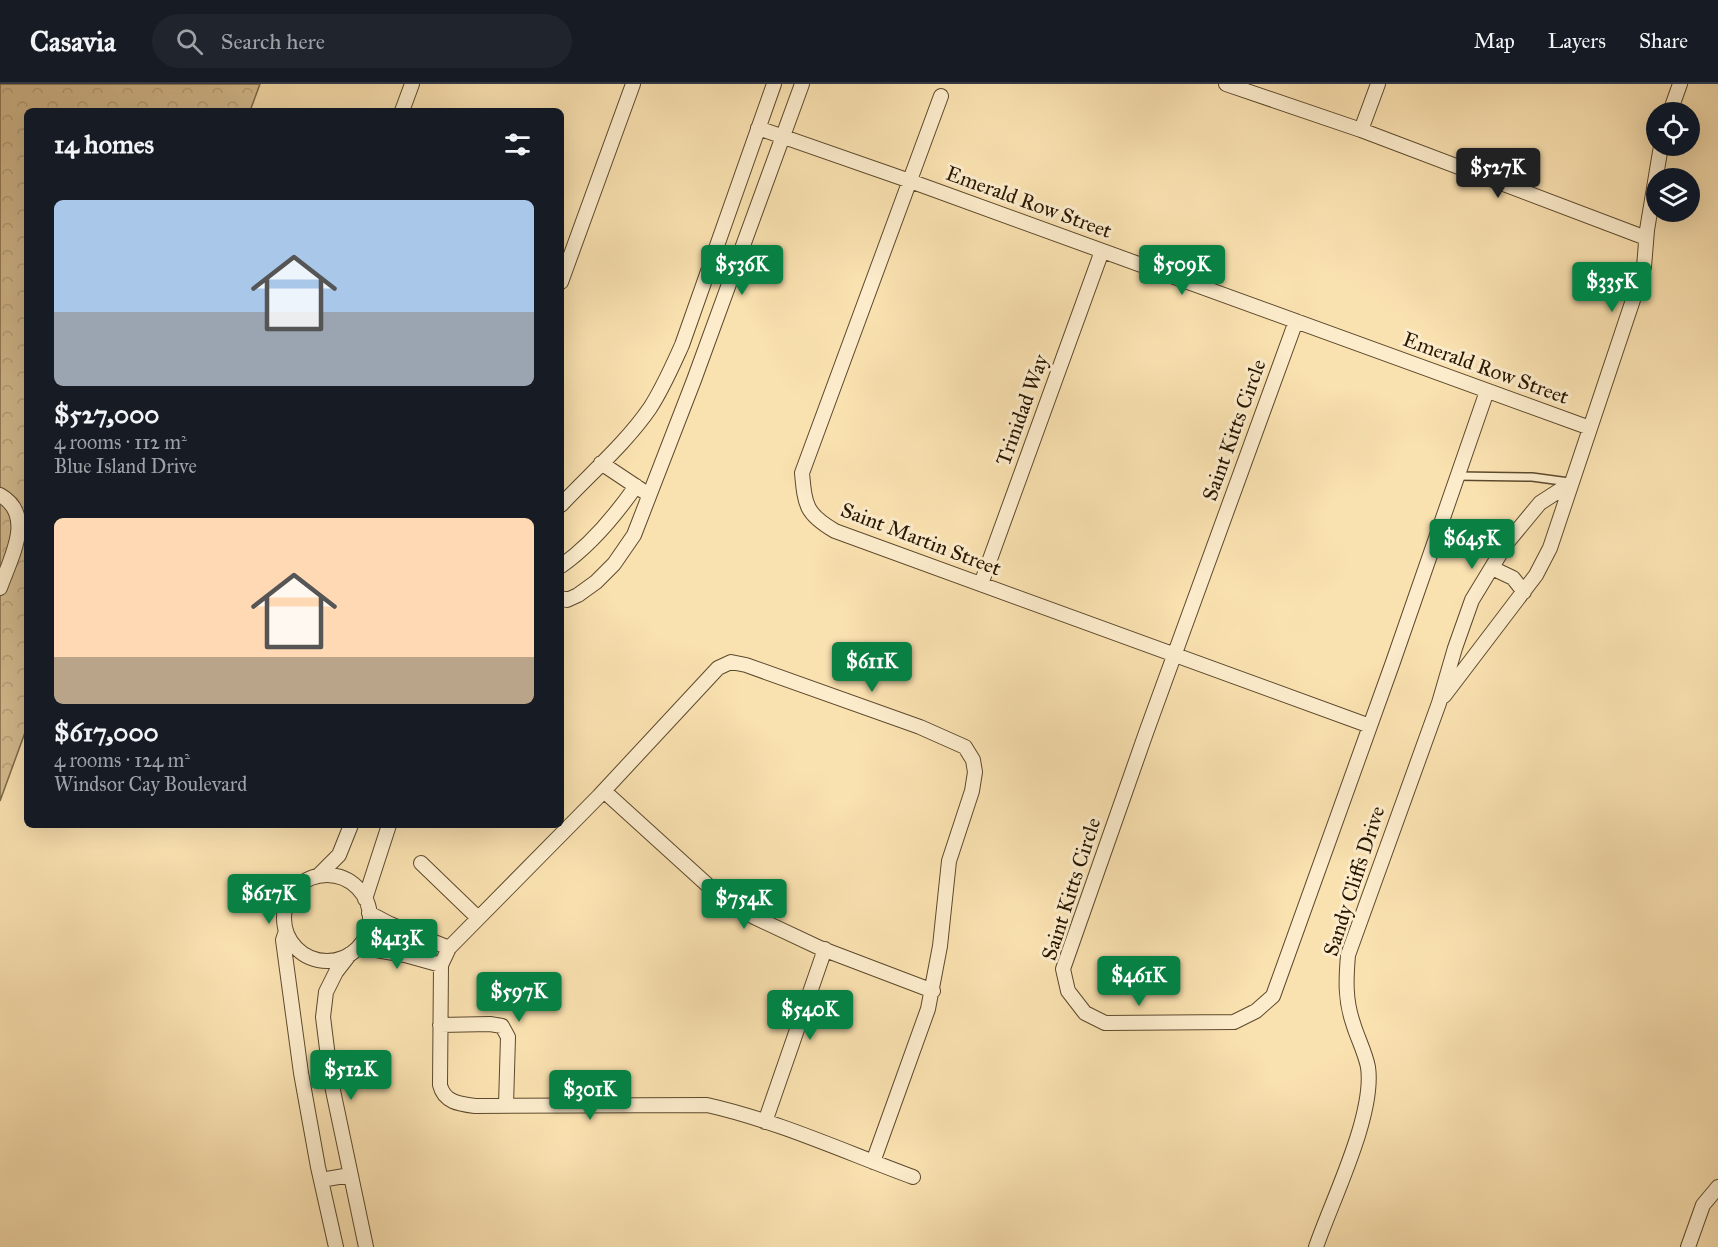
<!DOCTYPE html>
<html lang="en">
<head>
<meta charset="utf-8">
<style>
	body { margin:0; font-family:"IM FELL Great Primer",serif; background:#20242c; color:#f1f3f6; height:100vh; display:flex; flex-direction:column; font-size:22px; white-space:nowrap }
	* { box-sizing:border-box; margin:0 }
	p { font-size:20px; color:#9ea1a6 }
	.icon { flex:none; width:33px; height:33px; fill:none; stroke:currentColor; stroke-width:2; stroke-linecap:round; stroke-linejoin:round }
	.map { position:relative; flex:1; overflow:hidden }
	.side { position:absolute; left:24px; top:24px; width:540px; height:720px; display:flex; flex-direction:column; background:#171b24; border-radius:9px; box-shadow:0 6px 24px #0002 }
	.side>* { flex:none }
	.buttons { position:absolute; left:1646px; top:18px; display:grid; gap:12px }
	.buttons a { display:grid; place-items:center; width:54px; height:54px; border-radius:50%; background:#171b24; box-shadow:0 6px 24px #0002; font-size:30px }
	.price { position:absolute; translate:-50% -51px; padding:0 14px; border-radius:6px; background:#0b8043; color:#fff; font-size:20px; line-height:39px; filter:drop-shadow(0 2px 3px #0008) }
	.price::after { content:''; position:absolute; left:50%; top:36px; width:18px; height:14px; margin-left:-9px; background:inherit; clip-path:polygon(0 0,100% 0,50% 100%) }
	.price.active { background:#222; color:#fff }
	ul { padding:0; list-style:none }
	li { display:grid; align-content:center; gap:12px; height:318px; padding:0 30px }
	li span { display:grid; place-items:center; height:186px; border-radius:9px; color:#555 }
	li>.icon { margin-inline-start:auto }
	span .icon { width:108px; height:108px; fill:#fffc; stroke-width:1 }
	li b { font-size:26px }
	h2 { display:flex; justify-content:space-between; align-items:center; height:72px; padding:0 30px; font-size:26px }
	header { display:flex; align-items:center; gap:36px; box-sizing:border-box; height:84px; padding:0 30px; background:#171b24; border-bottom:2px solid #363941 }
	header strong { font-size:28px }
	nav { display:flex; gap:33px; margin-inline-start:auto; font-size:21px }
	.search { width:420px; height:54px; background:#20242c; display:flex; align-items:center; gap:15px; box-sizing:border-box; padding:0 21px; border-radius:33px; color:#9ea1a6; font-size:22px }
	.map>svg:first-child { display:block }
</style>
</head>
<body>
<header>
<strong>Casavia</strong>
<div class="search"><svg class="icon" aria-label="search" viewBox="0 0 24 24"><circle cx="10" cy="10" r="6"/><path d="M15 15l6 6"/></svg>Search here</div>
<nav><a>Map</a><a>Layers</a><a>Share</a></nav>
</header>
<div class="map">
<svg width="1718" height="1163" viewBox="0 0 1718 1163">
	<defs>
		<pattern id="forest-crowns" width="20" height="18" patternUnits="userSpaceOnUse" patternTransform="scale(1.5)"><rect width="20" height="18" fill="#d6be92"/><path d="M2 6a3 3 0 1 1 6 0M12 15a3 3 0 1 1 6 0" fill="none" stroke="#b8a37c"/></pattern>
	</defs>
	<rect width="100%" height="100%" fill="#fae1b0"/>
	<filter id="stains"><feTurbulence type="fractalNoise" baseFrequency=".00333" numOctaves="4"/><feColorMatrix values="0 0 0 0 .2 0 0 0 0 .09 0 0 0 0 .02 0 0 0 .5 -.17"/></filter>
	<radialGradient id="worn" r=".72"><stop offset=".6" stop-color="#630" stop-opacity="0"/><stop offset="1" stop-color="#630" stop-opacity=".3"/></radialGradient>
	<path fill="url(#forest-crowns)" stroke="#7e6a49" stroke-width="1.5" d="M0,0H260L250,27H27V643L0,717Z"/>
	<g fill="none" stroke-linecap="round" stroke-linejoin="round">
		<g stroke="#5c492c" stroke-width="10">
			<path id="lane" d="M1457,392L1532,393L1569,398"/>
		</g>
		<g stroke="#5c492c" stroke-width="16">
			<path id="street" d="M1226,0L1361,46L1646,154
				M941,12L802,389C805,422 806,430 835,447L1370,642
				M402,27L412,0
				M1670,28L1680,0
				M758,44L910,97L1590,344
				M1361,46L1378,0
				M561,198L633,0
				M1296,237L1147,646L1063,885L1068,907L1085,929L1105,939L1234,938L1256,927L1273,912L1393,578L1487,307
				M601,379L643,407
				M0,411C36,431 10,475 0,504
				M561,421C590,390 626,359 650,324C663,304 672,283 682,261L774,0
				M561,482C591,461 615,432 636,402
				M1492,484L1513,494L1524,508
				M981,500L1102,167
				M561,514L567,516L578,511L596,498L614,480L634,451L694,296L802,0
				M1444,612L1536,491L1550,464L1644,183L1647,146L1661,62
				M604,707L724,816L754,833L820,864L933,907
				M421,779L477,833
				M319,791L339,771L351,741
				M284 834a43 43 0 1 1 86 0a43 43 0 1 1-86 0Z
				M365,815L389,741
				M369,829L390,840L449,864
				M286,847L283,856L301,989L318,1083L336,1163
				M359,863L405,871L441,881
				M350,870L336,888L326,908L323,933L331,997L366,1163
				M440,941L490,940L502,942L508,953L506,1021
				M765,1038L825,865
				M873,1078L928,925L940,862L949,777L972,707L975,688L973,676L965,663L920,643L746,581L731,578L718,584L599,712L449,864L441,881L440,1001C444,1018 459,1020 475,1022L707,1021C778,1037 845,1068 913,1093
				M321,1096L350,1091
				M1316,1163C1332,1116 1375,1031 1368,983C1365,968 1357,953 1353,939C1345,916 1346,895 1348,871L1439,619L1455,564L1472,516L1506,460L1540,419L1571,399
				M1688,1163L1703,1121L1718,1103"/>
		</g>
		<use href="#lane" stroke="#fceccc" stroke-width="7"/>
		<use href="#street" stroke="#fceccc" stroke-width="14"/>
	</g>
	<g text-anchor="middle" stroke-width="6" stroke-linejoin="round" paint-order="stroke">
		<g font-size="21" fill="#271600" stroke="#fceccc">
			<text transform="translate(1029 118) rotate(20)" y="7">Emerald Row Street</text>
			<text transform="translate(1486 284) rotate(20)" y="7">Emerald Row Street</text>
			<text transform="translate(1022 326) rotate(-70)" y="7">Trinidad Way</text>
			<text transform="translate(1234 346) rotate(-70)" y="7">Saint Kitts Circle</text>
			<text transform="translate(921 455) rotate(21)" y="7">Saint Martin Street</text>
			<text transform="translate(1354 797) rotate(-72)" y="7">Sandy Cliffs Drive</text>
			<text transform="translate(1071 805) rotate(-72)" y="7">Saint Kitts Circle</text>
		</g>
	</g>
	<rect width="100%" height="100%" filter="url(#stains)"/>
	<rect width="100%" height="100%" fill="url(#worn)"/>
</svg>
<div class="buttons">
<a><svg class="icon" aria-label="locate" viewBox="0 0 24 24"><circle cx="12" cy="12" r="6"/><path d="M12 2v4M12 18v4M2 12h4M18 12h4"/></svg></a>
<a><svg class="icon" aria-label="layers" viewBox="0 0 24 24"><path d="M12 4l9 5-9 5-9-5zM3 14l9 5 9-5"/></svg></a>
</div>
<b class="price active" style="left:1498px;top:115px">$527K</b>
<b class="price" style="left:742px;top:212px">$536K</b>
<b class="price" style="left:1182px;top:212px">$509K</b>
<b class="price" style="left:1612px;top:229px">$335K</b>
<b class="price" style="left:1472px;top:486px">$645K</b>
<b class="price" style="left:872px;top:609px">$611K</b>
<b class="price" style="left:269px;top:841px">$617K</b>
<b class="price" style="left:744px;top:846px">$754K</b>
<b class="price" style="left:397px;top:886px">$413K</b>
<b class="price" style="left:1139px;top:923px">$461K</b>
<b class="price" style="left:519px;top:939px">$597K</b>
<b class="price" style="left:810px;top:957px">$540K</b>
<b class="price" style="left:351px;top:1017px">$512K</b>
<b class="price" style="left:590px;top:1037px">$301K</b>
<section class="side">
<h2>14 homes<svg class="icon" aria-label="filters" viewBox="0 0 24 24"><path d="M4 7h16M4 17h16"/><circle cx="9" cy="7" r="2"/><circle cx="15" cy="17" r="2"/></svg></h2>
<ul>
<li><span style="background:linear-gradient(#a9c7e8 60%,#9aa5b1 0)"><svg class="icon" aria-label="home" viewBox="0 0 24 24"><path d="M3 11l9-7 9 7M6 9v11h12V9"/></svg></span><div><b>$527,000</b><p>4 rooms · 112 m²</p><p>Blue Island Drive</p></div></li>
<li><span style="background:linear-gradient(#ffd9b3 75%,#b9a48a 0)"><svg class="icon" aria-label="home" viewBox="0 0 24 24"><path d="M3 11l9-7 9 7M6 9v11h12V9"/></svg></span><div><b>$617,000</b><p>4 rooms · 124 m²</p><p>Windsor Cay Boulevard</p></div></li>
</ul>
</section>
</div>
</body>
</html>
